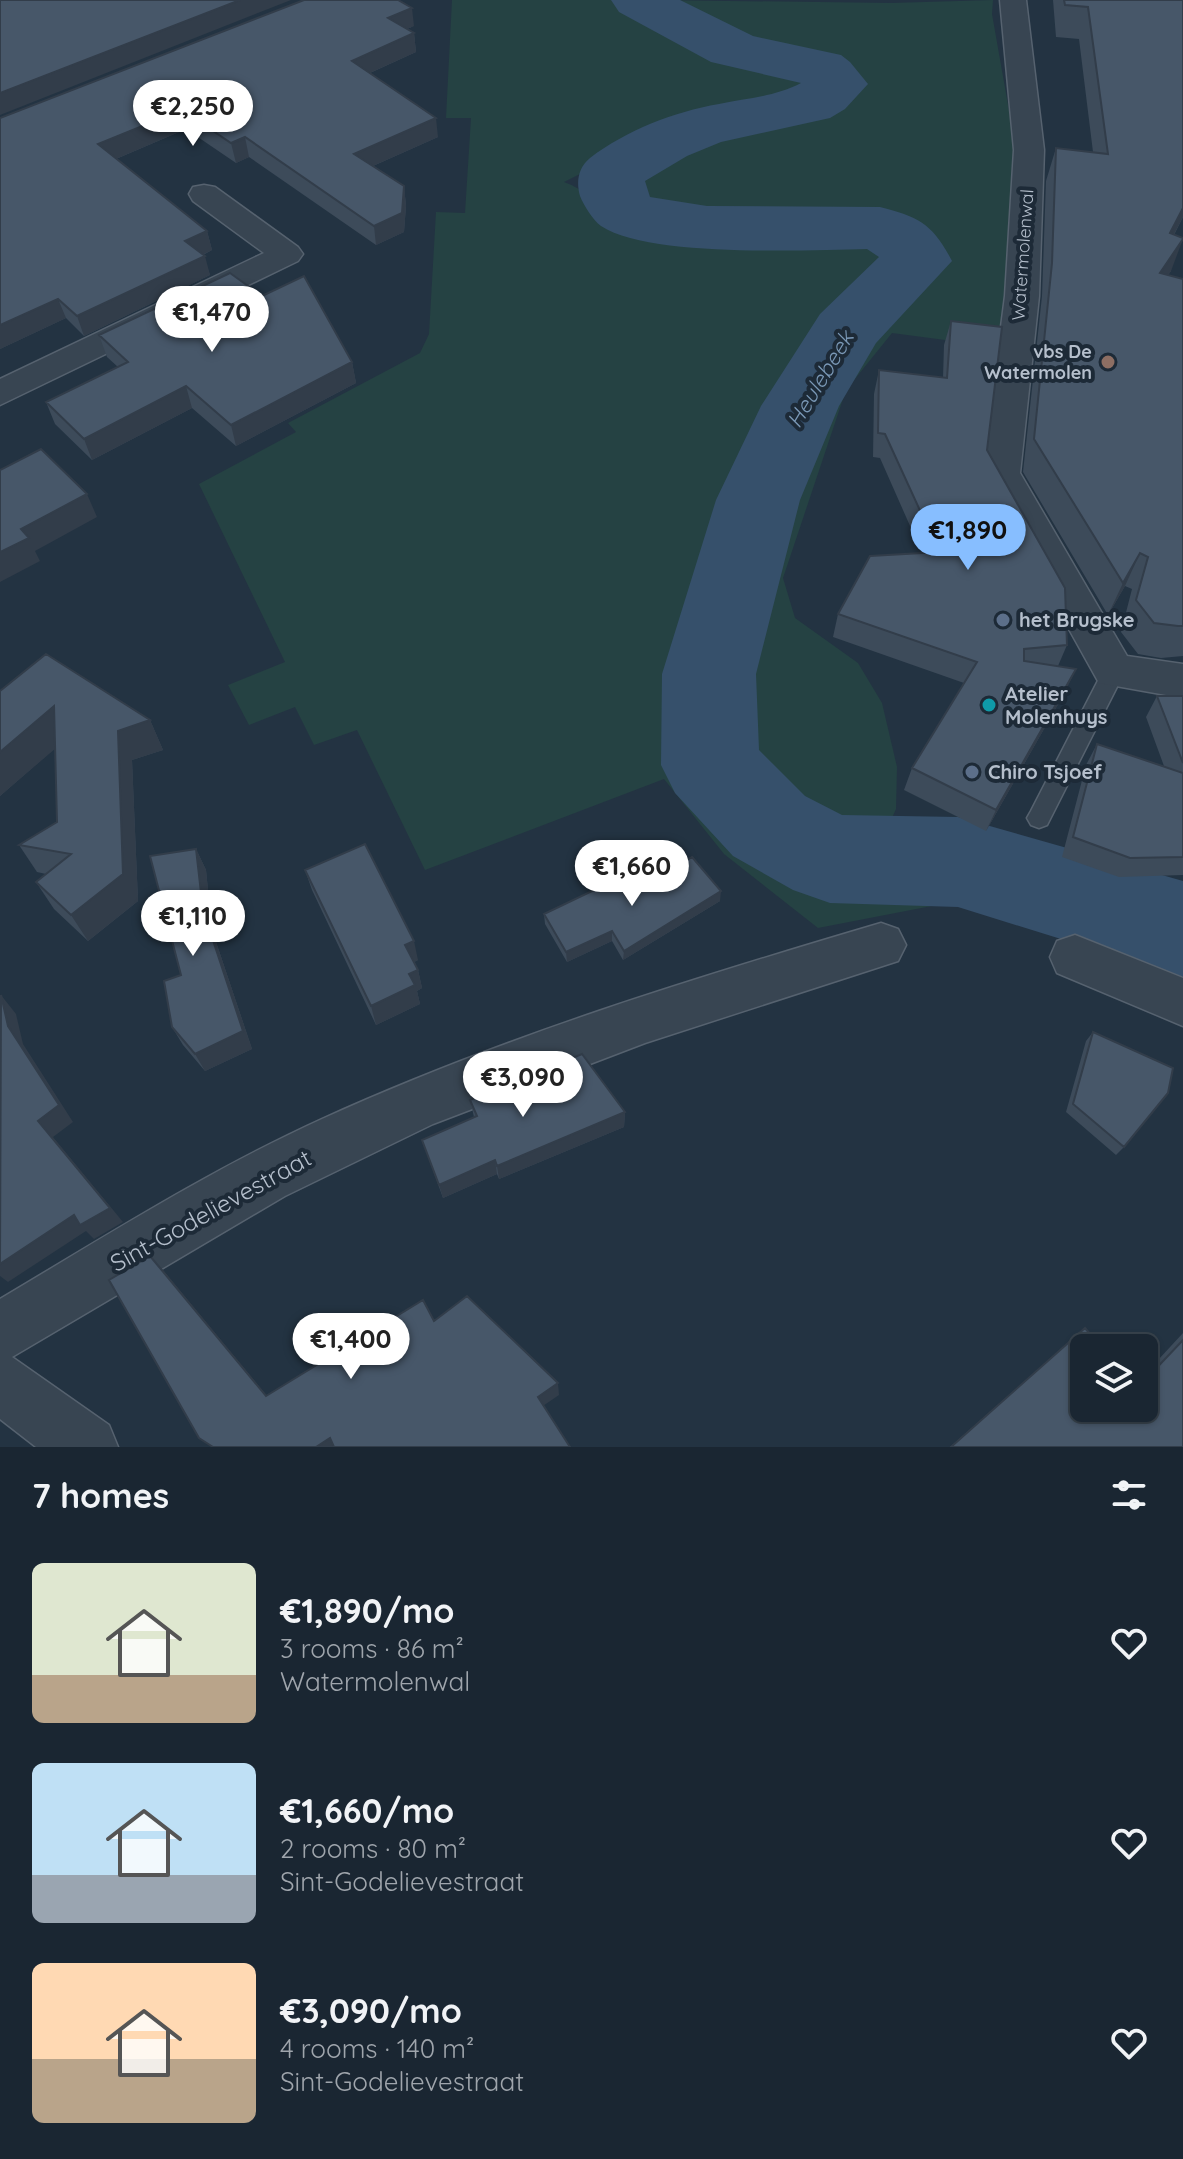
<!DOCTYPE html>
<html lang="en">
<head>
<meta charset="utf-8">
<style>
	body { margin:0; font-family:Quicksand,sans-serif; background:#27323e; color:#f1f3f6; height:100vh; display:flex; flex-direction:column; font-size:30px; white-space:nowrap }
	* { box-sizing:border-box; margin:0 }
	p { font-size:26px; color:#9fa5ac }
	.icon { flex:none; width:44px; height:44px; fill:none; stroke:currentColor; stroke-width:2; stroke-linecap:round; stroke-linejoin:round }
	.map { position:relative; height:1447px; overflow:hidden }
	.details { display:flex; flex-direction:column; background:#1a2632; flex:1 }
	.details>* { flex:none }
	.tools { position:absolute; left:1070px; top:1334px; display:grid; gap:16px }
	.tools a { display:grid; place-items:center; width:88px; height:88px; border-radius:12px; background:#1a2632; box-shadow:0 2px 6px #0004,0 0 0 2px #38434d; font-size:40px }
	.price { position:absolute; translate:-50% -68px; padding:0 18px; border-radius:28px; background:#fff; color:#222; font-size:26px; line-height:52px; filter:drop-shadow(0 2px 4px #0008) }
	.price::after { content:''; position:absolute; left:50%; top:48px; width:24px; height:18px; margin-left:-12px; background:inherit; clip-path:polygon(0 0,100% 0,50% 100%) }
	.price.selected { background:#87beff; color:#111 }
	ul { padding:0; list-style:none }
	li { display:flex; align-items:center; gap:24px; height:200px; padding:0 32px }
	li span { display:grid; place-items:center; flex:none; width:224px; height:160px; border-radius:12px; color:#555 }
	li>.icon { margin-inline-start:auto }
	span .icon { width:96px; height:96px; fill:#fffc; stroke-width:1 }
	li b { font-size:34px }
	h2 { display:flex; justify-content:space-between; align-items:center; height:96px; padding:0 32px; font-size:34px }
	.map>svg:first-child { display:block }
</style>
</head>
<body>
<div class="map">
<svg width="1183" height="1447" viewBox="0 0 1183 1447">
	<rect width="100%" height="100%" fill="#233342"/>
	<path fill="#254243" d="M452,0H619L727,59L784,72L801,77L806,86L790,98L685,116L664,124L616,156L564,182C585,189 597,205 615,216C655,241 713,233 757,233L761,245L852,239L877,244L891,256L789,376L714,571L682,680L681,751L704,804L771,853L841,882L941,889L942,904L818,928L724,854L664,779L425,870L357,730L314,745L295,707L249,725L228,685L285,662L199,484L296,432L288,423L420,353L429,334L436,212L465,213L471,118H446Z
		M654,0L891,3L993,0L992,14L1016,150L1006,348L892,333L846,390L783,578L795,618L858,663L882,703L897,767L896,809L886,831L854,839L819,840L786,822L740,785L720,717L750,566L801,427L874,311L922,270L932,254L928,239L917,227L896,217L851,212L674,205L670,214C650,209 624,206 632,180C646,165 665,145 685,138C729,122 834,133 857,88C854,79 847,68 839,63C819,49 796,54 773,51C731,46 687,25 654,0Z"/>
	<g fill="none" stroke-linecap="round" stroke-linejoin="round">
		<path fill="#36506b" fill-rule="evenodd" d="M611,0H680L753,36L841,55L850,62L868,84L845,109L830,118L721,142L687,156L645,181L650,197L707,206L880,207C919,217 933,224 952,261L876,343L839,406L800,500L756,674L759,750L805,796L842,815L958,817L1183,881V977L958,907L830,903L793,890L733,856L675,793L661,765L662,674L716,500L761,406L820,314L879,257L867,249C806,250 650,258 601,226C593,220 584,206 580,196C576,182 578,168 590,158C627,130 673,112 719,104C747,98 774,97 801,83L711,62L619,12Z"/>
		<g stroke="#56626f" stroke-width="3">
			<path id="lane" d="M1114,663L1125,671L1047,825L1039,828L1031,825L1027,818L1031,811L1106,665Z"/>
		</g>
		<g stroke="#56626f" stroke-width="3">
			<path id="street" d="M1000,0H1026L1044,150L1039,296L1020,473L1127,656L1183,664V698L1099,683L982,473L1005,296L1014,150Z
				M204,185L215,187L298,247L303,254L298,261L0,405V379L264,253L193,201L189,194L193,187Z
				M881,923L898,929L906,945L898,961L645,1043L433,1124L285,1196L12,1357L109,1425L118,1447H36L0,1419V1299C106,1236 210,1170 322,1119C503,1037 691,979 881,923Z
				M1075,935L1183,978V1026L1057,973L1050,957L1057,941Z"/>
		</g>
		<use href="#lane" fill="#384552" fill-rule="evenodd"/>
		<use href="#street" fill="#384552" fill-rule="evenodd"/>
	</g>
	<path fill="#3d4b5a" d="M1053,0H1183V217L1174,235L1171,271L1168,275L1183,279V656L1161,658L1138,654L1121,632L1132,589L1125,586L1108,615L1023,472L1042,296L1046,181L1056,148L1093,152L1079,39L1056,37Z
		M414,26L407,29L414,33L416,52L370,73L438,137L373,166L404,186L406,206L404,232L376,245L249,157L236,163L186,129L116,159L207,231L212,250L203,255L210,275L84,336L66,318L0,349V118Z
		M951,321L987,450L1067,645L1058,666L1065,692L986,831L904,790L912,768L964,683L833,637L838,614L922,553L880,458L873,457L874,394L879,370L943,378L944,345Z
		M99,335L352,362L356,383L236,446L192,408L92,460L55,424L46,402L118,367L107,357Z
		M0,691L150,720L163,750L132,760L138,901L88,941L54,909L36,882L46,874L37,872L19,845L57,822L55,748L0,796Z
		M1157,696H1183V875L1119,877L1062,857L1086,765L1097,744L1164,766L1146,717Z
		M196,849L206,870L212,930L252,1049L205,1071L183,1045L172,1027L181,975Z
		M305,870L418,960L414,962L418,970L422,988L417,991L420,1004L376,1025L312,890Z
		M626,896L720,901L623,960L612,941L567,962L545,924L544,914Z
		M1093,1032L1124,1147L1116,1155L1066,1112L1086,1041Z
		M470,1100L625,1112L624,1127L499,1179L497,1174L443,1198L422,1140L474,1117Z
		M1085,1328L1084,1348L1146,1373L1183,1333V1447H950Z"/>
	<path fill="#323d4a" d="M240,0H291L0,115V93Z
		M412,8L414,26L390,36L388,18Z
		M414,33L416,52L354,80L352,61Z
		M182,110L186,129L104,164L98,144Z
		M436,118L438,137L357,173L354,154Z
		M245,137L249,157L236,163L231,143Z
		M404,186L406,206L404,232L376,245L374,226Z
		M1183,208V217L1157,266L1170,233Z
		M207,231L212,250L190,261L185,241Z
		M1183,239L1171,271L1147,306L1160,273Z
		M205,256L210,275L84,336L77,316Z
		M58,299L66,318L0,349V325Z
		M352,362L356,383L236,446L231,425Z
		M186,386L192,408L92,460L84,439Z
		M87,494L97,517L35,551L40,561L0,582V552L21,529Z
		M1140,553L1125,586L1108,615L1123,583Z
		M1076,669L1065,692L986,831L996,810Z
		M54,706L70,736L0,796V752Z
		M150,720L163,750L132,760L138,901L88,941L71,915L118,731Z
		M196,849L206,870L212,930L252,1049L205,1071L195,1054L203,910Z
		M721,891L720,901L623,960L624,951Z
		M612,931V941L567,962L566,952Z
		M414,941L418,960L410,964L405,945Z
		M418,970L422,988L417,991L420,1004L376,1025L371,1006L409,974Z
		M1,995L16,1014L23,1044L73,1122L53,1137L123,1222L94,1239L86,1231L8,1282L0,1276V1264L38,1121L8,1026Z
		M625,1112L624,1127L499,1179L497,1166Z
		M495,1160L497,1174L443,1198L439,1185Z
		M150,1256L164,1271L277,1408L266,1396Z
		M558,1383L559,1395L540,1408L538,1397Z
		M330,1438L338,1447H316Z"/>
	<path fill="#475769" stroke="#323d4a" stroke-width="2" d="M0,0H240L0,93Z
		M304,0H398L412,8L388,18L414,33L352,61L436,118L354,154L404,186L402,213L374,226L245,137L231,143L182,110L98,144L207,231L185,241L205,256L77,316L58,299L0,325V118Z
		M1064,0H1183V208L1170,233L1183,238V239L1160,273L1183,279V626H1178L1154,623L1136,600L1148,557L1140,553L1123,583L1034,439L1052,263L1056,148L1108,154L1088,7L1065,5Z
		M230,273L262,296L304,276L352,362L231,425L186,386L84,439L46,402L128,362L99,335Z
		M951,321L1002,327L987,450L1065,588L1067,645L1024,649V661L1076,669L996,810L912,768L977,662L838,614L870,556L939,552L885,434L878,433L879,370L947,378Z
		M41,449L87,494L21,529L29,538L0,552V470Z
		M46,654L150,720L118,731L123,874L71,915L36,882L71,854L19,845L57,822L54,706L0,752V691Z
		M1157,696H1183V763Z
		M1097,744L1183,773V857L1130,858L1073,837Z
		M365,844L414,941L405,945L418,970L409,974L415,985L371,1006L305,870Z
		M196,849L203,910L243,1031L195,1054L172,1027L164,981L181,975L150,856Z
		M692,857L721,891L624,951L612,931L566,952L544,914L617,879L626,896Z
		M1,995L8,1026L59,1105L38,1121L110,1208L80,1225L74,1215L0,1264Z
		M1093,1032L1173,1068L1168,1093L1124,1147L1073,1104Z
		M582,1054L625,1112L497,1166L495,1160L439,1185L422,1140L477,1116L470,1100Z
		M150,1256L266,1396L423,1300L434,1321L467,1296L558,1383L538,1397L570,1447H334L330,1438L316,1447H213L199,1438L109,1280Z
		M1085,1328L1102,1348H1084V1408H1144V1370L1149,1376L1183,1340V1447H951Z"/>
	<circle fill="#8d6e63" stroke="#1d2a37" stroke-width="3" cx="1108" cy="362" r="8"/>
	<g fill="#5c6f8a" stroke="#1d2a37" stroke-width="3">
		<circle cx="1003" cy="620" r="8"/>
		<circle cx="972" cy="772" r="8"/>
	</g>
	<circle fill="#0f9aa8" stroke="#1d2a37" stroke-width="3" cx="989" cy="705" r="8"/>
	<g text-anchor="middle" stroke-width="8" stroke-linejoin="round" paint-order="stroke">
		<g font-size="18" fill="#b5bfcc" stroke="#1d2a37">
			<text transform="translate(1023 255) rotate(-86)" y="6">Watermolenwal</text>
		</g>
		<g font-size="18" font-weight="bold" fill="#b5bfcc" stroke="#1d2a37" text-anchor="end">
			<text x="1092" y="358">vbs De<tspan x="1092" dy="21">Watermolen</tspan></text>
		</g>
		<g font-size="20" font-weight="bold" fill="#b5bfcc" stroke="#1d2a37" text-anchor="start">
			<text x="1019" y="627">het Brugske</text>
			<text x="1005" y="701">Atelier<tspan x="1005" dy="23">Molenhuys</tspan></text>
			<text x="988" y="779">Chiro Tsjoef</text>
		</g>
		<g font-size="22" font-style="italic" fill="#7a98b6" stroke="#1d2a37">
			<text transform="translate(820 379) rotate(-59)" y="8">Heulebeek</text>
		</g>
		<g font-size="24" fill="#b5bfcc" stroke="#1d2a37">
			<text transform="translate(211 1211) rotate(-29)" y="8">Sint-Godelievestraat</text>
		</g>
	</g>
</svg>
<div class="tools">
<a><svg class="icon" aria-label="layers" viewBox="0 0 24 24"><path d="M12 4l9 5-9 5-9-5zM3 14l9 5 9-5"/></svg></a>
</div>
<b class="price" style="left:193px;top:148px">€2,250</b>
<b class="price" style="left:212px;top:354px">€1,470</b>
<b class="price selected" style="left:968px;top:572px">€1,890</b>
<b class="price" style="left:632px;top:908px">€1,660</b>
<b class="price" style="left:193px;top:958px">€1,110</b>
<b class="price" style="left:523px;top:1119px">€3,090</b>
<b class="price" style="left:351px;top:1381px">€1,400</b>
</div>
<section class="details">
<h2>7 homes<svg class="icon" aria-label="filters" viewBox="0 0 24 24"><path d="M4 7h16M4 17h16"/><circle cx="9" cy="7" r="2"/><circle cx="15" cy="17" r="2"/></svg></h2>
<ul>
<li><span style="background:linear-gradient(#dfe7d0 70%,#b9a48a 0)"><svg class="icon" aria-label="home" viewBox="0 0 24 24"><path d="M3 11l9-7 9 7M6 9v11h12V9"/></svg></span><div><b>€1,890/mo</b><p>3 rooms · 86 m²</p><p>Watermolenwal</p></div><svg class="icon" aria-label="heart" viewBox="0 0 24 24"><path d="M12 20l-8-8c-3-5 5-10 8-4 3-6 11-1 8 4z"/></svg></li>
<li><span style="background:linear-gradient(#bfe0f5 70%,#9aa5b1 0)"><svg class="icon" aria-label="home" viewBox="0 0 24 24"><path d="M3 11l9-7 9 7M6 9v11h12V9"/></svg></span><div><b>€1,660/mo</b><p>2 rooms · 80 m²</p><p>Sint-Godelievestraat</p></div><svg class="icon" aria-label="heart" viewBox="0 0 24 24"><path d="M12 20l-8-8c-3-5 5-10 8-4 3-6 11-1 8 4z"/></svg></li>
<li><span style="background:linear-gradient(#ffd9b3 60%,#b9a48a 0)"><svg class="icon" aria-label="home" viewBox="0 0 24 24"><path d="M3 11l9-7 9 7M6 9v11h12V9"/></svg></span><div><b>€3,090/mo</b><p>4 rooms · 140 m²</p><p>Sint-Godelievestraat</p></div><svg class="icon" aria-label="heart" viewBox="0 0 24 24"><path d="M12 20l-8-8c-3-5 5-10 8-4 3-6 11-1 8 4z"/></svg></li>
</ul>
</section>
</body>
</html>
